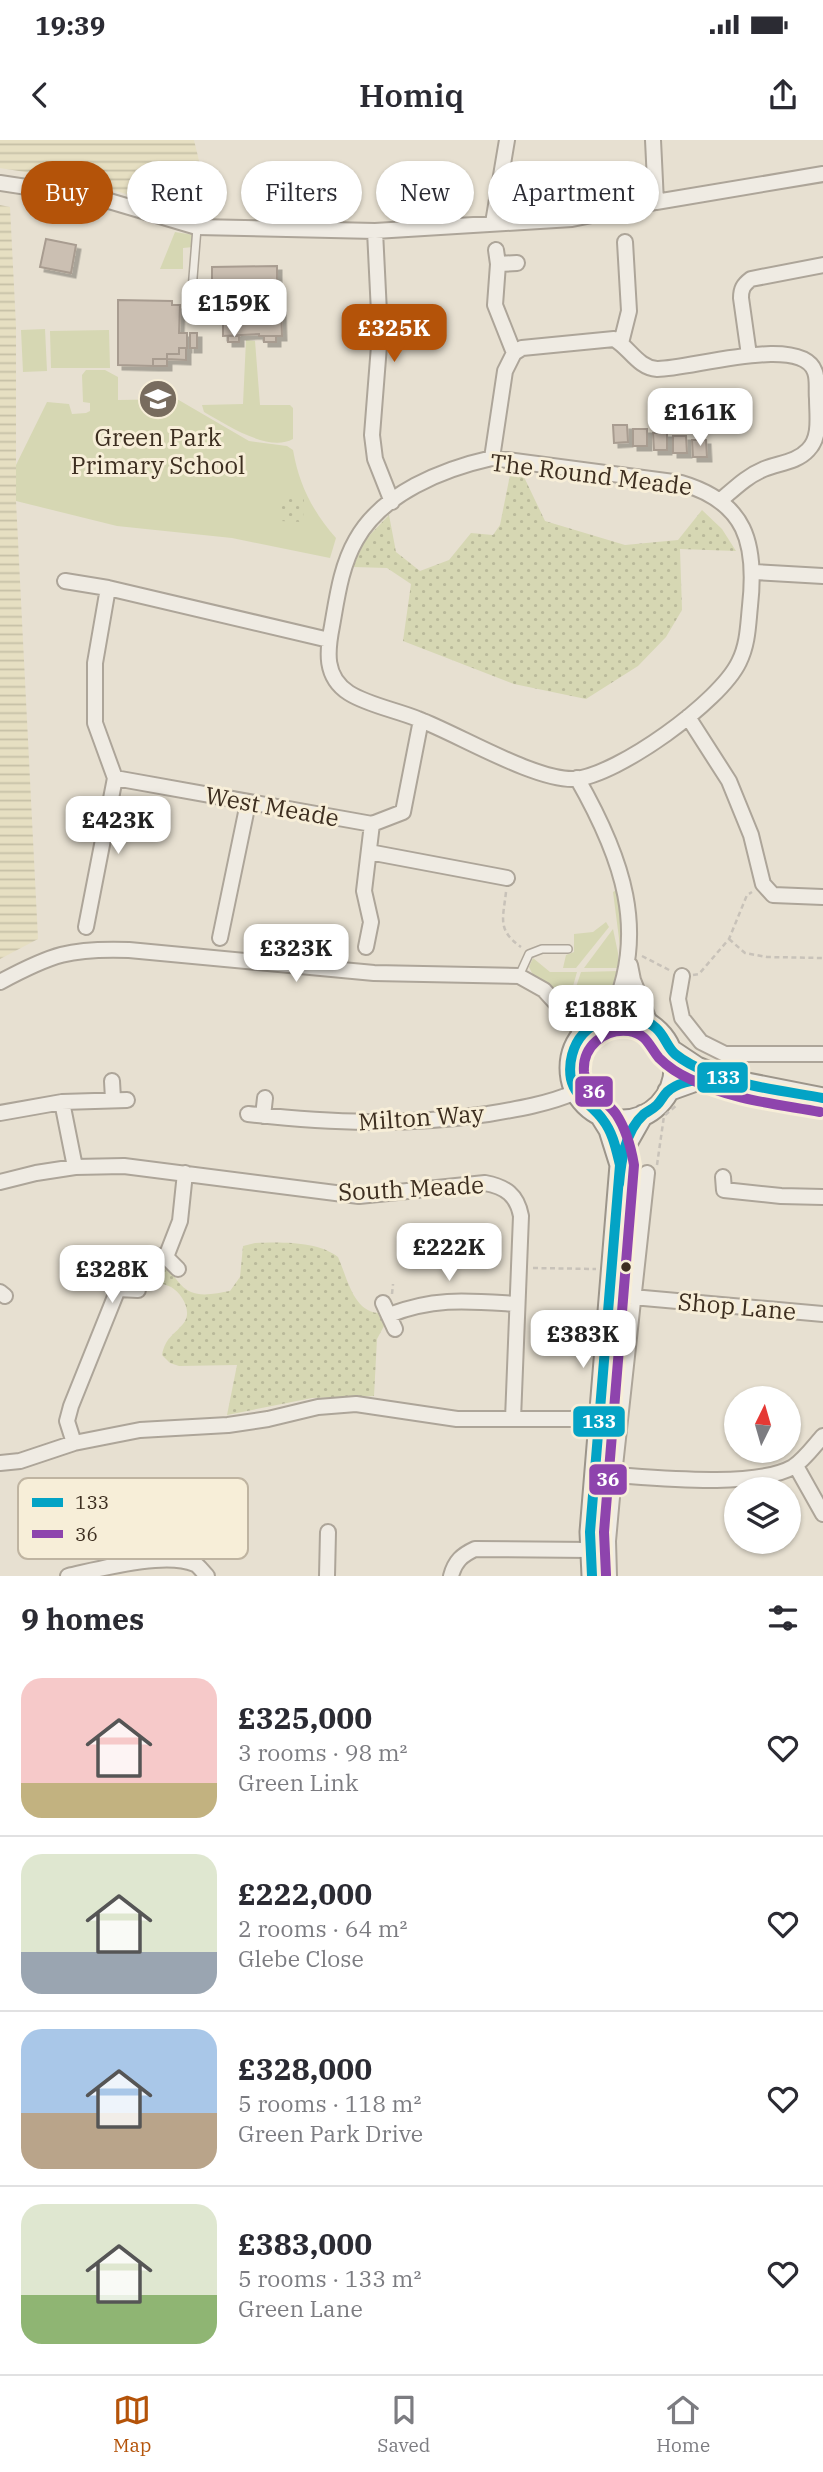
<!DOCTYPE html>
<html lang="en">
<head>
<meta charset="utf-8">
<style>
	body { margin:0; font-family:"IBM Plex Serif",serif; background:#f2f2f3; color:#2b2b33; height:100vh; display:flex; flex-direction:column; font-size:26px; white-space:nowrap }
	* { box-sizing:border-box; margin:0 }
	p { font-size:23px; color:#7c7c81 }
	.icon { flex:none; width:38px; height:38px; fill:none; stroke:currentColor; stroke-width:2; stroke-linecap:round; stroke-linejoin:round }
	.map { position:relative; height:1436px; overflow:hidden }
	.side { display:flex; flex-direction:column; background:#fff; flex:1 }
	.side>* { flex:none }
	.hud { position:absolute; left:21px; top:21px; width:782px; height:63px; display:flex; gap:14px }
	.needle { width:46px; rotate:5deg }
	.tools { position:absolute; left:724px; top:1246px; display:grid; gap:14px }
	.tools a { display:grid; place-items:center; width:77px; height:77px; border-radius:50%; background:#fff; box-shadow:0 2px 5px #0004; font-size:35px }
	.price { position:absolute; translate:-50% -60px; padding:0 16px; border-radius:14px; background:#fff; color:#222; font-size:23px; line-height:46px; filter:drop-shadow(0 2px 4px #0008) }
	.price::after { content:''; position:absolute; left:50%; top:42px; width:21px; height:16px; margin-left:-10px; background:inherit; clip-path:polygon(0 0,100% 0,50% 100%) }
	.price.on { background:#b45309; color:#fff }
	ul { padding:0; list-style:none }
	li { display:flex; align-items:center; gap:21px; height:175px; padding:0 21px }
	li+li { border-top:2px solid #e1e1e2 }
	li span { display:grid; place-items:center; flex:none; width:196px; height:140px; border-radius:21px; color:#555 }
	li>.icon { margin-inline-start:auto }
	span .icon { width:84px; height:84px; fill:#fffc; stroke-width:1 }
	li b { font-size:30px }
	h2 { display:flex; justify-content:space-between; align-items:center; height:84px; padding:0 21px; font-size:30px }
	.tag { padding:0 24px; border-radius:32px; background:#fff; box-shadow:0 2px 5px #0004; font-size:24px; line-height:63px }
	.tag.on { background:#b45309; color:#fff }
	.status { display:flex; justify-content:space-between; align-items:center; height:49px; padding:0 35px; background:#fff; direction:ltr }
	.status svg { height:19px; fill:currentColor }
	header { display:flex; justify-content:space-between; align-items:center; height:91px; padding:0 21px; background:#fff; font-size:32px; font-weight:600 }
	.dock { display:flex; justify-content:space-around; align-items:center; height:98px; border-top:2px solid #e1e1e2; background:#fff; font-size:19px; color:#7c7c81 }
	.dock a { display:grid; justify-items:center; gap:4px }
	.dock .on { color:#b45309 }
	.map>svg:first-child { display:block }
</style>
</head>
<body>
<div class="status"><b>19:39</b><svg viewBox="0 0 49 12"><path d="M0 12V9h3v3zM5 12V6h3v6zM10 12V3h3v9zM15 12V0h3v12zM26 1h20v11H26zM47 4h2v5h-2z"/></svg></div>
<header><svg class="icon" aria-label="back" viewBox="0 0 24 24"><path d="M15 5l-7 7 7 7"/></svg>Homiq<svg class="icon" aria-label="share" viewBox="0 0 24 24"><path d="M12 15V3M7 8l5-5 5 5M5 13v7h14v-7"/></svg></header>
<div class="map">
<svg width="823" height="1436" viewBox="0 0 823 1436">
	<defs>
		<pattern id="farmland-rules" width="6" height="5" patternUnits="userSpaceOnUse" patternTransform="scale(1.75)"><rect width="6" height="5" fill="#e6dfc2"/><path d="M0 2.5h6" fill="none" stroke="#c6c0a6"/></pattern>
		<pattern id="park-dots" width="8" height="8" patternUnits="userSpaceOnUse" patternTransform="scale(1.75)"><rect width="8" height="8" fill="#d6d7b3"/><path d="M2 2h.1M6 6h.1" fill="none" stroke="#b9b99a" stroke-width="1.8" stroke-linecap="round"/></pattern>
		<filter id="shadow"><feDropShadow dx="4.5" dy="4.5" stdDeviation="0" flood-color="#0004"/></filter>
	</defs>
	<rect width="100%" height="100%" fill="#e7e0d1"/>
	<path fill="url(#farmland-rules)" d="M0,0H194L212,74L177,72L94,43L0,28Z
		M0,65L10,67L16,186V361L38,799L0,819Z"/>
	<path fill="#d6d7b3" d="M175,92L194,95L193,107L183,108V129H160Z
		M45,189L47,231L23,232L21,190Z
		M109,190L110,228H51L50,191Z
		M246,200L255,201L260,265H290L293,268V299C268,313 226,284 204,272L202,265L243,264Z
		M86,230H105L118,237V260L177,259L249,301L287,306L293,310C299,345 313,372 336,398L330,418L232,398L117,386L16,361V325L47,262L69,264L72,274L86,273L90,271V263L83,262L82,235Z
		M618,749L623,781V806H620L613,752Z
		M606,782L609,787L576,828H563L566,815L574,812V794L593,792Z
		M613,789L618,813V828H584Z
		M533,818L550,832H577L567,867L532,833L529,827Z
		M620,831C611,856 602,888 569,868L581,832Z
		M146,1125L139,1142L123,1139L108,1128Z"/>
	<path fill="url(#park-dots)" d="M510,335L524,337L545,381L625,405L678,400L702,370L722,389L736,411L680,409L682,470L666,497L638,526L586,559L514,544L403,501L411,444L387,428L353,427L365,400L389,375L396,412L420,431L449,420L471,393L493,395L500,385Z
		M282,356L304,358L303,382L280,381Z
		M255,1103C280,1102 318,1101 338,1117C347,1137 353,1171 378,1173L384,1186L377,1199L374,1256L312,1258L227,1275L237,1225L179,1226L170,1223L162,1215C166,1197 172,1197 183,1184C193,1173 183,1154 171,1147C163,1143 152,1142 144,1139L151,1124C176,1126 173,1144 191,1152C202,1157 218,1153 230,1151L240,1137L243,1106Z"/>
	<path fill="#cbbfb2" stroke="#a89c90" stroke-width="2" filter="url(#shadow)" d="M46,99L76,105L71,133L40,127Z
		M277,126V141H274V149H263V168H281L282,196H259V194L223,196V168H240V156H212V127Z
		M118,160L172,161V165H180L179,193H187V208H179V214H167V219H153V226L118,225Z
		M190,193H197V208H190Z
		M228,196H239V202H228Z
		M264,196H276V202H264Z
		M179,208H186V220L167,219V214H179Z
		M153,219H167V226H153Z
		M613,285H627L628,302L614,303Z
		M633,289H647V306H633Z
		M653,293H667V310H654Z
		M673,296H686L687,313H673Z
		M692,300H706L707,317H693Z"/>
	<g fill="none" stroke-linecap="round" stroke-linejoin="round">
		<g stroke="#ada599" stroke-width="10">
			<path id="lane" d="M190,175L197,88
				M519,836L529,814L542,809H568"/>
		</g>
		<g stroke="#ada599" stroke-width="18">
			<path id="street" d="M653,0L656,62
				M0,43L99,58L197,87L375,91L572,79L656,62L823,34
				M493,83L507,0
				M375,91L380,193L372,295L375,319L392,362
				M496,110L498,124L495,165L514,213
				M498,124L517,123
				M621,203L629,171L625,102
				M749,215L741,158C741,149 743,145 751,139L823,125
				M492,318L681,343C746,362 757,403 750,466C748,485 748,504 739,522C720,562 618,635 575,639C535,641 458,594 418,579C396,570 368,565 349,553C324,537 327,511 332,486C337,458 341,426 356,400C382,353 443,329 492,318Z
				M492,318L505,231L514,213L522,208L614,199C629,207 638,228 657,229C688,230 802,193 815,232C818,240 816,251 817,259C817,276 821,297 808,310C797,322 779,323 764,329C747,336 735,348 721,360
				M754,432L823,436
				M65,441L108,448L329,500
				M108,448L95,523V583L115,638
				M688,577L729,641L751,695L763,744L773,755L823,757
				M115,638L372,684L403,672L421,580
				M577,638C621,715 651,793 609,878
				M369,712L507,738
				M86,787L115,638
				M220,798L248,663
				M366,807L371,782L364,751L372,684
				M630,825L633,840L651,885
				M682,836L678,859L682,878L701,902L725,914H823
				M0,842C52,814 70,808 129,810L374,833L519,836L544,850L583,893
				M112,941L113,959
				M62,962L75,1027
				M0,973L62,962L127,960
				M248,974C332,983 404,986 488,974C518,969 548,964 576,952
				M263,976L265,958
				M723,1037L724,1050L781,1056L823,1057
				M0,1042L36,1033L75,1027L124,1026L359,1056L485,1043C506,1047 517,1055 521,1076L513,1279
				M151,1115L166,1117L178,1129
				M166,1117L180,1081L185,1033
				M105,1135L118,1149L138,1150
				M0,1152L5,1156
				M610,1155L823,1174
				M383,1163L395,1189
				M389,1175C435,1157 469,1161 517,1164
				M74,1303L67,1281L71,1266L118,1149
				M0,1323L20,1321L74,1303L140,1290L228,1285L268,1279L318,1267L356,1264L457,1279H599
				M796,1326L823,1374
				M614,1335C658,1338 756,1348 793,1327C804,1320 814,1306 823,1296
				M68,1436C100,1429 165,1411 195,1424C199,1426 203,1432 207,1436
				M327,1436L328,1392
				M451,1436C455,1421 462,1415 475,1409L591,1410
				M609,1436L608,1401L614,1335L647,1033"/>
		</g>
		<g stroke="#9c958a" stroke-width="23">
			<path id="secondary" d="M570 928a52 52 0 1 1 104 0a52 52 0 1 1-104 0Z
				M670,909L697,927L727,939L823,958
				M668,951L696,941L722,939
				M599,974L609,990L620,1025
				M592,1436L590,1392L620,1025L626,1005L643,975"/>
		</g>
		<path stroke="#c8c2b9" stroke-width="2.5" stroke-dasharray="5 3.5" stroke-linecap="butt" d="M506,752C503,779 497,790 521,807
			M729,799L745,813L767,817L823,818
			M642,816L671,831
			M693,835L699,834L729,799L747,755L752,752
			M657,1025L664,976L677,965
			M533,1128L596,1129
			M392,1154L393,1144"/>
		<use href="#lane" stroke="#efebe3" stroke-width="7"/>
		<use href="#street" stroke="#efebe3" stroke-width="14"/>
		<use href="#secondary" stroke="#efebe3" stroke-width="19"/>
		<g stroke="#f7eed8" stroke-width="16">
			<path id="bus-1" d="M619,1044C621,1021 625,991 644,974C648,971 653,969 657,965C661,961 663,956 667,952C684,936 719,939 740,942
				M592,1436L590,1392L620,1025C616,1009 613,993 603,980C593,965 575,958 571,939C568,923 573,905 583,894C601,874 636,870 656,888C665,896 667,907 675,914C685,922 697,928 708,932C745,947 784,951 823,958"/>
		</g>
		<g stroke="#f7eed8" stroke-width="16">
			<path id="bus-2" d="M606,1435L604,1392L634,1025C631,1007 626,989 616,974C606,960 586,951 584,932C582,907 604,888 629,891C647,894 649,906 659,918C668,927 679,934 690,939C731,960 777,964 820,972"/>
		</g>
		<use href="#bus-1" stroke="#03a3c5" stroke-width="10"/>
		<use href="#bus-2" stroke="#8e44ad" stroke-width="10"/>
	</g>
	<defs>
		<g id="school-disc" transform="scale(2.0125)"><circle r="9.5" fill="#786c5e" stroke="#f7eed8"/><path d="M0-5L7-2L0 1L-7-2ZM-4 1L0 2.5L4 1V4Q0 6-4 4Z" fill="#fff"/></g>
	</defs>
	<g fill-rule="evenodd">
		<use href="#school-disc" x="158" y="259"/>
	</g>
	<circle fill="#3d2e20" stroke="#f7eed8" stroke-width="2.5" cx="626" cy="1127" r="6"/>
	<g text-anchor="middle" stroke-width="6" stroke-linejoin="round" paint-order="stroke">
		<g font-size="24" fill="#3d2e20" stroke="#f7eed8">
			<text x="158" y="306">Green Park<tspan x="158" dy="28">Primary School</tspan></text>
		</g>
		<g font-size="24" fill="#3d2e20" stroke="#f7eed8">
			<text transform="translate(591 335) rotate(7)" y="8">The Round Meade</text>
			<text transform="translate(272 667) rotate(10)" y="8">West Meade</text>
			<text transform="translate(421 978) rotate(-4)" y="8">Milton Way</text>
			<text transform="translate(411 1049) rotate(-3)" y="8">South Meade</text>
			<text transform="translate(737 1167) rotate(5)" y="8">Shop Lane</text>
		</g>
	</g>
	<rect x="18" y="1338" width="230" height="81" rx="10" fill="#f7eed8" stroke="#bfb4a1" stroke-width="2"/>
	<rect x="32" y="1358" width="31" height="9" fill="#03a3c5"/>
	<rect x="32" y="1390" width="31" height="8" fill="#8e44ad"/>
	<g font-size="19" fill="#3d2e20">
		<text x="75" y="1369">133</text>
		<text x="75" y="1401">36</text>
	</g>
	<g stroke="#f7eed8" stroke-width="2.5">
		<rect x="696" y="921" width="53" height="33" rx="7" fill="#03a3c5"/>
		<rect x="574" y="935" width="40" height="33" rx="7" fill="#8e44ad"/>
		<rect x="572" y="1265" width="54" height="33" rx="7" fill="#03a3c5"/>
		<rect x="588" y="1323" width="40" height="33" rx="7" fill="#8e44ad"/>
	</g>
	<g font-size="19" text-anchor="middle" font-weight="bold" fill="#fff">
		<text x="723" y="944">133</text>
		<text x="594" y="958">36</text>
		<text x="599" y="1288">133</text>
		<text x="608" y="1346">36</text>
	</g>
</svg>
<div class="tools">
<a><svg class="needle" viewBox="-14 -14 28 28"><path d="M0-13l5 13h-10z" fill="#e53935"/><path d="M0 13l5-13h-10z" fill="#7c7c81"/></svg></a>
<a><svg class="icon" aria-label="layers" viewBox="0 0 24 24"><path d="M12 4l9 5-9 5-9-5zM3 14l9 5 9-5"/></svg></a>
</div>
<b class="price" style="left:234px;top:199px">£159K</b>
<b class="price on" style="left:394px;top:224px">£325K</b>
<b class="price" style="left:700px;top:308px">£161K</b>
<b class="price" style="left:118px;top:716px">£423K</b>
<b class="price" style="left:296px;top:844px">£323K</b>
<b class="price" style="left:601px;top:905px">£188K</b>
<b class="price" style="left:449px;top:1143px">£222K</b>
<b class="price" style="left:112px;top:1165px">£328K</b>
<b class="price" style="left:583px;top:1230px">£383K</b>
<div class="hud">
<a class="tag on">Buy</a>
<a class="tag">Rent</a>
<a class="tag">Filters</a>
<a class="tag">New</a>
<a class="tag">Apartment</a>
</div>
</div>
<section class="side">
<h2>9 homes<svg class="icon" aria-label="filters" viewBox="0 0 24 24"><path d="M4 7h16M4 17h16"/><circle cx="9" cy="7" r="2"/><circle cx="15" cy="17" r="2"/></svg></h2>
<ul>
<li><span style="background:linear-gradient(#f6c9c9 75%,#c2b280 0)"><svg class="icon" aria-label="home" viewBox="0 0 24 24"><path d="M3 11l9-7 9 7M6 9v11h12V9"/></svg></span><div><b>£325,000</b><p>3 rooms · 98 m²</p><p>Green Link</p></div><svg class="icon" aria-label="heart" viewBox="0 0 24 24"><path d="M12 20l-8-8c-3-5 5-10 8-4 3-6 11-1 8 4z"/></svg></li>
<li><span style="background:linear-gradient(#dfe7d0 70%,#9aa5b1 0)"><svg class="icon" aria-label="home" viewBox="0 0 24 24"><path d="M3 11l9-7 9 7M6 9v11h12V9"/></svg></span><div><b>£222,000</b><p>2 rooms · 64 m²</p><p>Glebe Close</p></div><svg class="icon" aria-label="heart" viewBox="0 0 24 24"><path d="M12 20l-8-8c-3-5 5-10 8-4 3-6 11-1 8 4z"/></svg></li>
<li><span style="background:linear-gradient(#a9c7e8 60%,#b9a48a 0)"><svg class="icon" aria-label="home" viewBox="0 0 24 24"><path d="M3 11l9-7 9 7M6 9v11h12V9"/></svg></span><div><b>£328,000</b><p>5 rooms · 118 m²</p><p>Green Park Drive</p></div><svg class="icon" aria-label="heart" viewBox="0 0 24 24"><path d="M12 20l-8-8c-3-5 5-10 8-4 3-6 11-1 8 4z"/></svg></li>
<li><span style="background:linear-gradient(#dfe7d0 65%,#8fb573 0)"><svg class="icon" aria-label="home" viewBox="0 0 24 24"><path d="M3 11l9-7 9 7M6 9v11h12V9"/></svg></span><div><b>£383,000</b><p>5 rooms · 133 m²</p><p>Green Lane</p></div><svg class="icon" aria-label="heart" viewBox="0 0 24 24"><path d="M12 20l-8-8c-3-5 5-10 8-4 3-6 11-1 8 4z"/></svg></li>
</ul>
</section>
<nav class="dock">
<a class="on"><svg class="icon" aria-label="map" viewBox="0 0 24 24"><path d="M3 6l6-2 6 2 6-2v14l-6 2-6-2-6 2zM9 4v14M15 6v14"/></svg>Map</a>
<a><svg class="icon" aria-label="saved" viewBox="0 0 24 24"><path d="M7 4h10v16l-5-4-5 4z"/></svg>Saved</a>
<a><svg class="icon" aria-label="home" viewBox="0 0 24 24"><path d="M3 11l9-7 9 7M6 9v11h12V9"/></svg>Home</a>
</nav>
</body>
</html>
